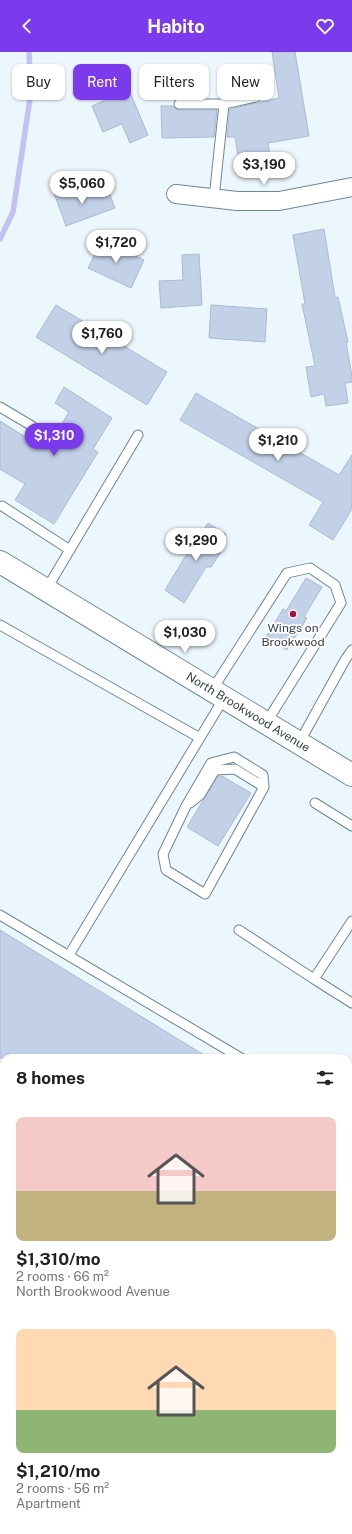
<!DOCTYPE html>
<html lang="en">
<head>
<meta charset="utf-8">
<style>
	body { margin:0; font-family:"Public Sans",sans-serif; background:#f2f2f2; color:#222; height:100vh; display:flex; flex-direction:column; font-size:15px; white-space:nowrap }
	* { box-sizing:border-box; margin:0 }
	p { font-size:13px; color:#767676 }
	.icon { flex:none; width:22px; height:22px; fill:none; stroke:currentColor; stroke-width:2; stroke-linecap:round; stroke-linejoin:round }
	.map { position:relative; flex:1; overflow:hidden }
	.panel { position:absolute; left:0px; top:1002px; width:352px; height:480px; display:flex; flex-direction:column; background:#fff; border-radius:12px 12px 0 0; box-shadow:0 1px 3px #0004 }
	.panel>* { flex:none }
	.top-card { position:absolute; left:12px; top:12px; width:328px; height:36px; display:flex; gap:8px }
	.price { position:absolute; translate:-50% -34px; padding:0 9px; border-radius:14px; background:#fff; color:#222; font-size:13px; line-height:26px; filter:drop-shadow(0 1px 2px #0008) }
	.price::after { content:''; position:absolute; left:50%; top:24px; width:12px; height:9px; margin-left:-6px; background:inherit; clip-path:polygon(0 0,100% 0,50% 100%) }
	.price.on { background:#7c3aed; color:#fff }
	ul { padding:0; list-style:none }
	li { display:grid; align-content:center; gap:8px; height:212px; padding:0 16px }
	li span { display:grid; place-items:center; height:124px; border-radius:8px; color:#555 }
	li>.icon { margin-inline-start:auto }
	span .icon { width:72px; height:72px; fill:#fffc; stroke-width:1 }
	li b { font-size:17px }
	h2 { display:flex; justify-content:space-between; align-items:center; height:48px; padding:0 16px; font-size:17px }
	.tag { padding:0 14px; border-radius:8px; background:#fff; box-shadow:0 1px 3px #0004; font-size:14px; line-height:36px }
	.tag.on { background:#7c3aed; color:#fff }
	header { display:flex; justify-content:space-between; align-items:center; height:52px; padding:0 16px; background:#7c3aed; color:#fff; font-size:18px; font-weight:700 }
	.map>svg:first-child { display:block }
</style>
</head>
<body>
<header><svg class="icon" aria-label="back" viewBox="0 0 24 24"><path d="M15 5l-7 7 7 7"/></svg>Habito<svg class="icon" aria-label="heart" viewBox="0 0 24 24"><path d="M12 20l-8-8c-3-5 5-10 8-4 3-6 11-1 8 4z"/></svg></header>
<div class="map">
<svg width="352" height="1482" viewBox="0 0 352 1482">
	<rect width="100%" height="100%" fill="#ecf7fd"/>
	<path fill="#d3f0ff" d="M348,1463H352V1482H199L198,1478H348Z"/>
	<g fill="none" stroke-linecap="round" stroke-linejoin="round">
		<path stroke="#c3c0f3" stroke-width="5.5" d="M0,187L13,160L31,40L29,0"/>
	</g>
	<path fill="#c2d1e8" stroke="#abbad0" d="M272,0H295L309,84L268,91L270,104L239,109L235,85H227L230,57L279,46Z
		M129,38L148,83L130,91L122,72L103,80L92,54Z
		M161,54H173L176,57L179,58H217L214,85L162,86Z
		M77,132L83,147L108,138L115,156L66,174L54,141Z
		M324,177L335,245H338L348,290H346L352,324V330L345,331L348,351L326,354L324,342L311,345L306,315L315,314L302,252H305L293,183Z
		M102,188L144,208L131,236L88,216Z
		M199,202L202,253L161,256L159,229L183,228L182,203Z
		M56,253L167,320L147,353L36,285Z
		M211,253L267,257L265,290L209,286Z
		M64,335L112,366L93,397L98,400L54,472L15,448L25,432L0,417V369L46,398L69,360L55,351Z
		M196,341L339,423L352,403V457L333,488L309,473L323,450L180,368Z
		M208,471L226,482L216,497L221,500L211,515H206L184,551L165,538L188,500L185,498L192,486L197,488Z
		M306,526L322,535L304,565L307,566L287,598L266,585L283,557L286,559Z
		M218,724H222L251,741L218,794L187,775Z
		M0,878L209,1006H0Z"/>
	<g fill="none" stroke-linecap="round" stroke-linejoin="round">
		<g stroke="#6d8794" stroke-width="11">
			<path id="service" d="M179,52H224L256,45
				M214,146L224,52
				M0,355L32,374
				M2,454L70,498
				M46,538L138,383
				M0,573L200,686
				M212,638L287,521L310,516L335,533L341,551L266,671
				M299,691L345,608L352,598
				M234,705L263,723L264,735L205,842L166,818L163,802L186,754L211,711Z
				M190,751L200,743L215,718L235,717L264,735
				M315,751L352,774
				M0,863L241,1006
				M239,878L314,927L352,869
				M69,903L224,646
				M314,927L352,951
				M348,1070L352,1072
				M0,1158L4,1160
				M0,1252L4,1253
				M348,1368L352,1371
				M0,1437L4,1442
				M0,1480L9,1478"/>
		</g>
		<g stroke="#6d8794" stroke-width="20">
			<path id="minor" d="M176,142L237,149H279L352,135"/>
		</g>
		<g stroke="#6d8794" stroke-width="24">
			<g id="tertiary">
				<path id="s1" d="M0,510L352,723"/>
			</g>
		</g>
		<use href="#service" stroke="#fff" stroke-width="9"/>
		<use href="#minor" stroke="#fff" stroke-width="18"/>
		<use href="#tertiary" stroke="#fff" stroke-width="22"/>
	</g>
	<circle fill="#a8103b" stroke="#fff" stroke-width="1.5" cx="293" cy="562" r="4"/>
	<g text-anchor="middle" stroke-width="3.5" stroke-linejoin="round" paint-order="stroke">
		<g font-size="12" fill="#323e44" stroke="#fff">
			<text x="293" y="580">Wings on<tspan x="293" dy="14">Brookwood</tspan></text>
		</g>
		<g font-size="12" fill="#323e44" stroke="#fff">
			<text dy="4" stroke="none"><textPath href="#s1" startOffset="290">North Brookwood Avenue</textPath></text>
		</g>
	</g>
</svg>
<b class="price" style="left:264px;top:134px">$3,190</b>
<b class="price" style="left:82px;top:153px">$5,060</b>
<b class="price" style="left:116px;top:212px">$1,720</b>
<b class="price" style="left:102px;top:303px">$1,760</b>
<b class="price on" style="left:54px;top:405px">$1,310</b>
<b class="price" style="left:278px;top:410px">$1,210</b>
<b class="price" style="left:196px;top:510px">$1,290</b>
<b class="price" style="left:185px;top:602px">$1,030</b>
<div class="top-card">
<a class="tag">Buy</a>
<a class="tag on">Rent</a>
<a class="tag">Filters</a>
<a class="tag">New</a>
</div>
<section class="panel">
<h2>8 homes<svg class="icon" aria-label="filters" viewBox="0 0 24 24"><path d="M4 7h16M4 17h16"/><circle cx="9" cy="7" r="2"/><circle cx="15" cy="17" r="2"/></svg></h2>
<ul>
<li><span style="background:linear-gradient(#f6c9c9 60%,#c2b280 0)"><svg class="icon" aria-label="home" viewBox="0 0 24 24"><path d="M3 11l9-7 9 7M6 9v11h12V9"/></svg></span><div><b>$1,310/mo</b><p>2 rooms · 66 m²</p><p>North Brookwood Avenue</p></div></li>
<li><span style="background:linear-gradient(#ffd9b3 65%,#8fb573 0)"><svg class="icon" aria-label="home" viewBox="0 0 24 24"><path d="M3 11l9-7 9 7M6 9v11h12V9"/></svg></span><div><b>$1,210/mo</b><p>2 rooms · 56 m²</p><p>Apartment</p></div></li>
</ul>
</section>
</div>
</body>
</html>
